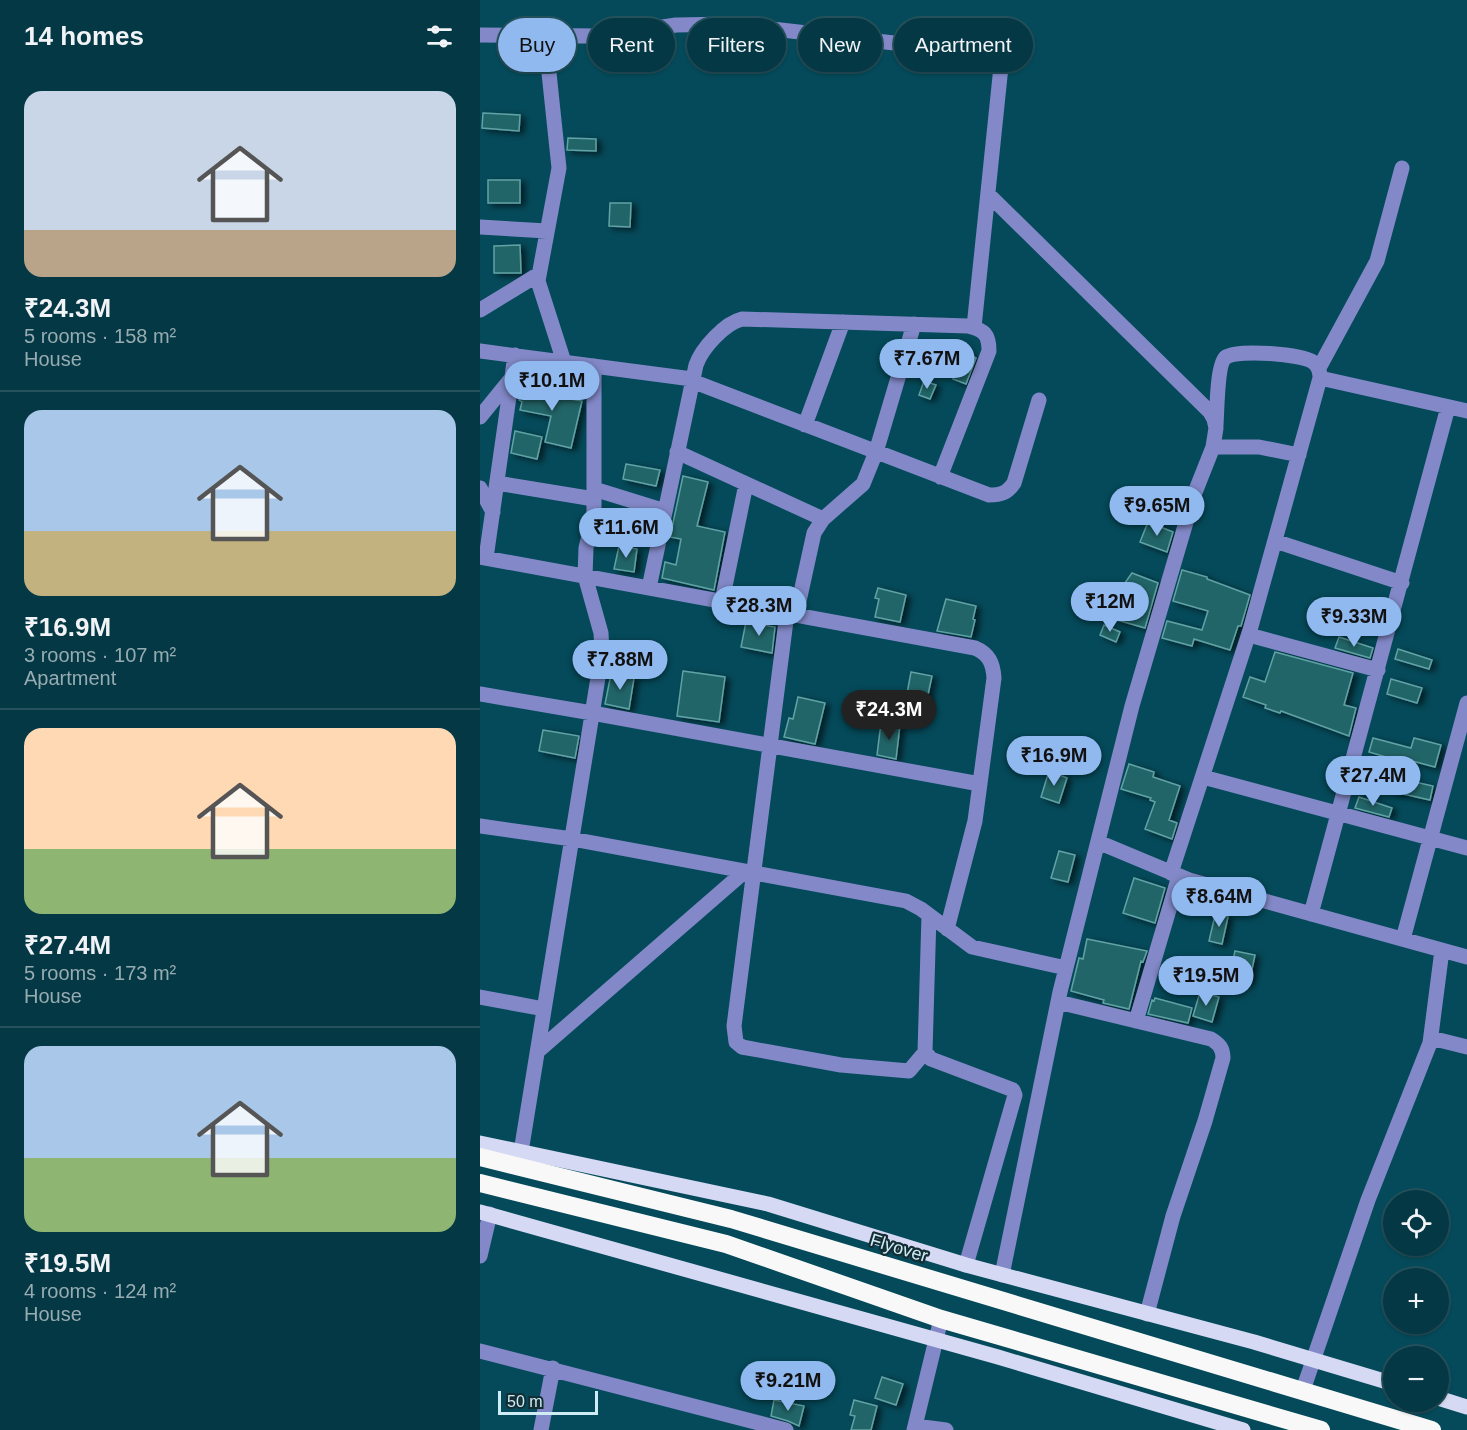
<!DOCTYPE html>
<html lang="en">
<head>
<meta charset="utf-8">
<style>
	body { margin:0; font-family:Arial,sans-serif; background:#0d3f4b; color:#f1f3f6; height:100vh; display:flex; flex-direction:column; font-size:22px; white-space:nowrap }
	* { box-sizing:border-box; margin:0 }
	p { font-size:20px; color:#97acb2 }
	.icon { flex:none; width:33px; height:33px; fill:none; stroke:currentColor; stroke-width:2; stroke-linecap:round; stroke-linejoin:round }
	.map { position:relative; flex:1; overflow:hidden }
	.drawer { display:flex; flex-direction:column; background:#043844; width:480px }
	.drawer>* { flex:none }
	.banner { position:absolute; left:18px; top:18px; width:570px; height:54px; display:flex; gap:12px }
	.buttons { position:absolute; left:903px; top:1190px; display:grid; gap:12px }
	.buttons a { display:grid; place-items:center; width:66px; height:66px; border-radius:50%; background:#043844; box-shadow:0 2px 4px #0004,0 0 0 2px #25525d; font-size:30px }
	.scale { position:absolute; left:18px; bottom:15px; width:100px; box-sizing:border-box; padding-left:6px; border:3px solid #cfecf5; border-top:0; font-size:16px; line-height:21px; white-space:nowrap; color:#cfecf5; -webkit-text-stroke:4px #142d34; paint-order:stroke }
	.price { position:absolute; translate:-50% -51px; padding:0 14px; border-radius:21px; background:#90b9f0; color:#111; font-size:20px; line-height:39px; filter:drop-shadow(0 2px 3px #0008) }
	.price::after { content:''; position:absolute; left:50%; top:36px; width:18px; height:14px; margin-left:-9px; background:inherit; clip-path:polygon(0 0,100% 0,50% 100%) }
	.price.active { background:#222; color:#fff }
	ul { padding:0; list-style:none }
	li { display:grid; align-content:center; gap:12px; height:318px; padding:0 24px }
	li+li { border-top:2px solid #25525d }
	li span { display:grid; place-items:center; height:186px; border-radius:18px; color:#555 }
	li>.icon { margin-inline-start:auto }
	span .icon { width:108px; height:108px; fill:#fffc; stroke-width:1 }
	li b { font-size:26px }
	h2 { display:flex; justify-content:space-between; align-items:center; height:72px; padding:0 24px; font-size:26px }
	.tag { padding:0 21px; border-radius:27px; background:#043844; box-shadow:0 2px 4px #0004,0 0 0 2px #25525d; font-size:21px; line-height:54px }
	.tag.active { background:#90b9f0; color:#111 }
	main { display:flex; flex:1; min-height:0 }
	.map>svg:first-child { display:block }
</style>
</head>
<body>
<main>
<section class="drawer">
<h2>14 homes<svg class="icon" aria-label="filters" viewBox="0 0 24 24"><path d="M4 7h16M4 17h16"/><circle cx="9" cy="7" r="2"/><circle cx="15" cy="17" r="2"/></svg></h2>
<ul>
<li><span style="background:linear-gradient(#c9d6e8 75%,#b9a48a 0)"><svg class="icon" aria-label="home" viewBox="0 0 24 24"><path d="M3 11l9-7 9 7M6 9v11h12V9"/></svg></span><div><b>₹24.3M</b><p>5 rooms · 158 m²</p><p>House</p></div></li>
<li><span style="background:linear-gradient(#a9c7e8 65%,#c2b280 0)"><svg class="icon" aria-label="home" viewBox="0 0 24 24"><path d="M3 11l9-7 9 7M6 9v11h12V9"/></svg></span><div><b>₹16.9M</b><p>3 rooms · 107 m²</p><p>Apartment</p></div></li>
<li><span style="background:linear-gradient(#ffd9b3 65%,#8fb573 0)"><svg class="icon" aria-label="home" viewBox="0 0 24 24"><path d="M3 11l9-7 9 7M6 9v11h12V9"/></svg></span><div><b>₹27.4M</b><p>5 rooms · 173 m²</p><p>House</p></div></li>
<li><span style="background:linear-gradient(#a9c7e8 60%,#8fb573 0)"><svg class="icon" aria-label="home" viewBox="0 0 24 24"><path d="M3 11l9-7 9 7M6 9v11h12V9"/></svg></span><div><b>₹19.5M</b><p>4 rooms · 124 m²</p><p>House</p></div></li>
</ul>
</section>
<div class="map">
<svg width="987" height="1430" viewBox="0 0 987 1430">
	<defs>
		<filter id="shadow"><feDropShadow dx="4.5" dy="2.5" stdDeviation="3" flood-color="#0009"/></filter>
	</defs>
	<rect width="100%" height="100%" fill="#054a5a"/>
	<path fill="#216567" stroke="#61a2a5" stroke-width="1.5" filter="url(#shadow)" d="M3,113L40,115L39,131L2,128Z
		M88,138L116,139V151L87,150Z
		M8,180H40V203H8Z
		M130,203H151L150,227L129,226Z
		M40,245L41,273H14V246Z
		M482,352L496,358L486,384L473,379Z
		M42,381L74,387L72,396L102,401L91,448L65,442L71,416L40,410L42,402L39,400Z
		M444,381L456,385L450,399L439,395Z
		M35,431L62,437L57,459L31,453Z
		M146,464L180,470L176,486L143,479Z
		M203,476L228,482L217,526L245,532L234,590L182,578L185,562L196,565L201,539L190,537Z
		M668,522L693,532L687,552L660,542Z
		M139,546L157,549L154,572L134,569Z
		M702,570L727,577V579L770,595L761,626H758L750,650L714,639L712,646L682,638L687,621L722,630L728,611L693,601Z
		M652,573L678,583L665,628L637,620L646,588L642,587Z
		M398,588L426,595L420,622L395,617L399,599L395,598Z
		M466,599L496,606L493,619L495,620L491,637L457,631Z
		M266,622L295,627L292,653L261,647Z
		M624,625L640,632L636,642L620,635Z
		M859,637L893,648L890,658L855,648Z
		M918,649L952,660L949,669L915,659Z
		M795,652L873,673L864,705L876,708L869,736L801,711L800,713L785,708L786,705L763,697L770,677L785,682Z
		M203,671L245,677L239,722L197,716Z
		M431,672L452,676L446,704L426,699Z
		M131,674L154,678L149,709L125,704Z
		M911,679L942,688L937,703L907,694Z
		M318,697L345,703L335,744L304,737L309,718L313,719Z
		M401,723L420,725L416,759L397,755Z
		M63,730L99,736L95,758L59,751Z
		M893,738L931,748L934,738L961,745L955,767L921,758L920,761L889,752Z
		M649,764L674,772L673,777L700,786L689,820L697,823L692,839L665,829L675,802L670,800L671,798L641,789Z
		M569,771L587,778L579,803L561,797Z
		M917,778L953,786L950,800L914,792Z
		M879,797L912,808L909,817L875,808Z
		M579,851L595,855L588,882L571,878Z
		M654,878L685,888L675,923L643,913Z
		M736,911L748,917L742,944L729,941Z
		M607,939L667,951L663,962L661,961L649,1009L623,1003L624,1000L591,991L599,958L603,959Z
		M755,951L775,955L769,983L749,979Z
		M720,992L739,997L732,1022L713,1016Z
		M675,998L712,1008L708,1023L668,1014L672,1000L674,1001Z
		M402,1377L423,1384L416,1405L395,1398Z
		M294,1400L324,1406L319,1426L308,1421L291,1416Z
		M374,1400L397,1406L391,1430H371L375,1416L370,1415Z"/>
	<g fill="none" stroke-linecap="round" stroke-linejoin="round">
		<path stroke="#8389c8" stroke-width="15" d="M0,35L122,36L196,25L250,24L518,55L522,57L494,327
			M65,35L79,168L58,281L84,362
			M508,194L730,412L734,419L736,428L733,447L714,495L652,706L580,992L522,1275
			M0,227L67,231
			M0,310L59,274
			M0,351L212,379
			M839,368L897,261L922,168
			M840,378L987,411
			M212,381L509,495C521,495 527,493 534,483L559,400
			M0,417L30,380
			M325,425L363,322
			M733,447H779L819,455
			M197,452L343,519
			M17,483L114,499
			M0,488L13,512
			M114,489L185,511
			M795,541L922,583
			M0,557L495,648C509,654 513,663 514,678L495,821L467,929
			M6,558L35,355
			M169,588L216,365C222,348 245,323 262,319L488,326C504,330 509,334 509,351L460,477
			M242,601L266,484
			M307,613L254,1026L256,1042L262,1047L361,1065L429,1071L445,1052
			M316,615L334,533L343,519L383,484L396,452L434,324
			M769,635L898,670
			M0,694L112,713L500,784
			M723,777L987,848
			M0,826L92,839L426,901L441,909L492,947L586,968
			M618,842L709,880L987,957
			M691,873L770,630L840,378C840,372 839,366 833,362C821,354 759,349 746,357C737,363 737,412 736,425
			M831,914L968,407
			M449,915L445,1052L451,1059L528,1088L533,1090L535,1095L486,1265
			M923,939L987,703
			M0,997L64,1009
			M578,1002L731,1039C739,1044 743,1048 743,1058L725,1121L693,1216L667,1314
			M656,1021L699,876
			M951,1038L987,1047
			M58,1051L264,872
			M41,1152L122,653L121,633L105,576L106,548L114,515V366
			M0,1256L10,1214
			M0,1351L306,1430
			M823,1390L888,1200L950,1043L962,950
			M435,1426L466,1430
			M61,1430L73,1368
			M434,1430L461,1319"/>
		<path stroke="#d5d9f3" stroke-width="15" d="M0,1143L288,1204L486,1265L774,1342L914,1384
			M0,1212L518,1357L763,1430
			M958,1398L987,1407"/>
		<path stroke="#f8f8f8" stroke-width="18" d="M0,1157L251,1219L952,1430
			M0,1183L246,1244L461,1319L841,1430"/>
	</g>
	<g text-anchor="middle" stroke-width="4.5" stroke-linejoin="round" paint-order="stroke">
		<g font-size="18" fill="#cfecf5" stroke="#142d34">
			<text transform="translate(419 1248) rotate(17)" y="6">Flyover</text>
		</g>
	</g>
</svg>
<div class="buttons">
<a><svg class="icon" aria-label="locate" viewBox="0 0 24 24"><circle cx="12" cy="12" r="6"/><path d="M12 2v4M12 18v4M2 12h4M18 12h4"/></svg></a>
<a>+</a>
<a>−</a>
</div>
<div class="scale">50 m</div>
<b class="price" style="left:447px;top:390px">₹7.67M</b>
<b class="price" style="left:72px;top:412px">₹10.1M</b>
<b class="price" style="left:677px;top:537px">₹9.65M</b>
<b class="price" style="left:146px;top:559px">₹11.6M</b>
<b class="price" style="left:630px;top:633px">₹12M</b>
<b class="price" style="left:279px;top:637px">₹28.3M</b>
<b class="price" style="left:874px;top:648px">₹9.33M</b>
<b class="price" style="left:140px;top:691px">₹7.88M</b>
<b class="price active" style="left:409px;top:741px">₹24.3M</b>
<b class="price" style="left:574px;top:787px">₹16.9M</b>
<b class="price" style="left:893px;top:807px">₹27.4M</b>
<b class="price" style="left:739px;top:928px">₹8.64M</b>
<b class="price" style="left:726px;top:1007px">₹19.5M</b>
<b class="price" style="left:308px;top:1412px">₹9.21M</b>
<div class="banner">
<a class="tag active">Buy</a>
<a class="tag">Rent</a>
<a class="tag">Filters</a>
<a class="tag">New</a>
<a class="tag">Apartment</a>
</div>
</div>
</main>
</body>
</html>
